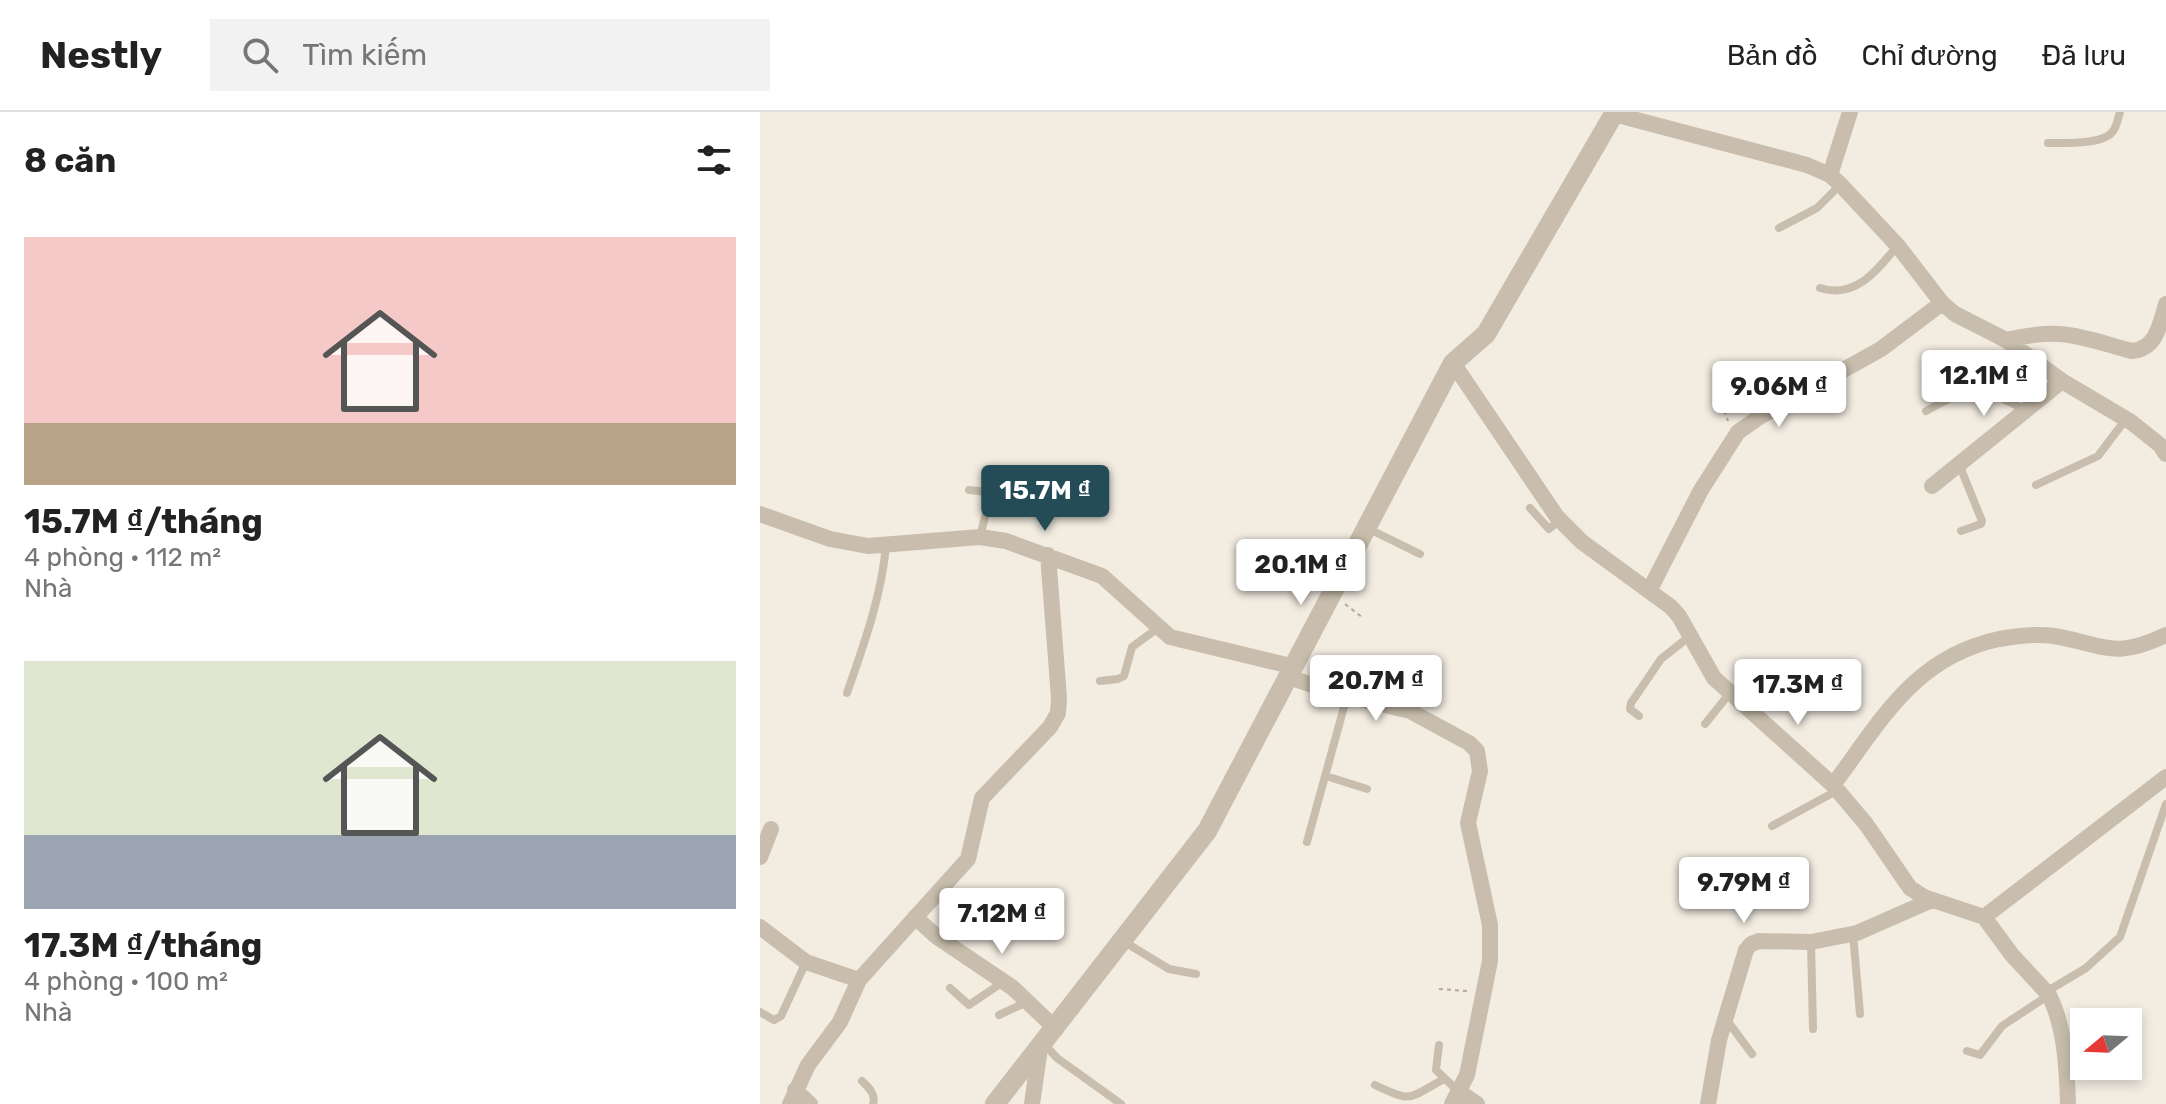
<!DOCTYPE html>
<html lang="vi">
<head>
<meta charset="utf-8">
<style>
	body { margin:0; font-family:Rubik,sans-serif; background:#f2f2f2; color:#222; height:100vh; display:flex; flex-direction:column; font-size:30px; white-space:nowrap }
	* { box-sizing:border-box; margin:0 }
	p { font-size:26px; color:#767676 }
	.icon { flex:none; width:44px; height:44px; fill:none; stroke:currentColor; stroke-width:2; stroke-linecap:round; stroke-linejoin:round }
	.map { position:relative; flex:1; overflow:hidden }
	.details { display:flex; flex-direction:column; background:#fff; width:760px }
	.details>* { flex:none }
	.needle { width:52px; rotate:251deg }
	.fabs { position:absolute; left:1310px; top:896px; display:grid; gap:16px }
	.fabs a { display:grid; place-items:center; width:72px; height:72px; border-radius:0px; background:#fff; box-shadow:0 4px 12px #0003; font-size:40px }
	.price { position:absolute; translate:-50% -68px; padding:0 18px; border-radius:8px; background:#fff; color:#222; font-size:26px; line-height:52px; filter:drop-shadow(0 2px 4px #0008) }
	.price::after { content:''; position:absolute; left:50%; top:48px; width:24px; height:18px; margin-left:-12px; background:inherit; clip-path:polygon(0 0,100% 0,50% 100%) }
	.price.selected { background:#244c57; color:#fff }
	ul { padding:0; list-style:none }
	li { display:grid; align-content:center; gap:16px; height:424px; padding:0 24px }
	li span { display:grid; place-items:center; height:248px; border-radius:0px; color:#555 }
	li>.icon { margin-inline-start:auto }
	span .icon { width:144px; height:144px; fill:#fffc; stroke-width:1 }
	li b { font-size:34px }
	h2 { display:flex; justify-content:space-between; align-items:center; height:96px; padding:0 24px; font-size:34px }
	header { display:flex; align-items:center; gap:48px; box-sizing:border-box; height:112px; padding:0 40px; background:#fff; border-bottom:2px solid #e0e0e0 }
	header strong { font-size:38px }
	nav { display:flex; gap:44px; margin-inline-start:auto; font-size:28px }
	.search { width:560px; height:72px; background:#f2f2f2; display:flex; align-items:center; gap:20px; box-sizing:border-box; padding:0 28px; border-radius:0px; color:#767676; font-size:30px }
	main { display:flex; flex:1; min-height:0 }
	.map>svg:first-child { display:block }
</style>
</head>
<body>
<header>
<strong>Nestly</strong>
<div class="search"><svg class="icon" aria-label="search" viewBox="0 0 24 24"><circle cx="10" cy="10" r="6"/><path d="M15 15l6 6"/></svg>Tìm kiếm</div>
<nav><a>Bản đồ</a><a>Chỉ đường</a><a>Đã lưu</a></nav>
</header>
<main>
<section class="details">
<h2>8 căn<svg class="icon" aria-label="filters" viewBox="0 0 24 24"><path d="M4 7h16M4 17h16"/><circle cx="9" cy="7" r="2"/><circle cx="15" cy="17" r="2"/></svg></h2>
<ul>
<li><span style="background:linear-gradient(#f6c9c9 75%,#b9a48a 0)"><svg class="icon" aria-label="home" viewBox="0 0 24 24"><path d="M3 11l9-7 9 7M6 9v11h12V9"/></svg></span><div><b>15.7M ₫/tháng</b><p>4 phòng · 112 m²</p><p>Nhà</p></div></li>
<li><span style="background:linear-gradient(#dfe7d0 70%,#9aa5b1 0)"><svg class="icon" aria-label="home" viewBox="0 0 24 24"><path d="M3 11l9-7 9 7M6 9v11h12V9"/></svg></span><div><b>17.3M ₫/tháng</b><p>4 phòng · 100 m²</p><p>Nhà</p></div></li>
</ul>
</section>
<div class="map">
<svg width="1406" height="992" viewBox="0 0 1406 992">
	<rect width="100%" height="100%" fill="#f2ece1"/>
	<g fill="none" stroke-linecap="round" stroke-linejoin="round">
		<path stroke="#b5a997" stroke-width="2" stroke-dasharray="4 4" stroke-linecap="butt" d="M956,276L968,309
			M557,452L567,456
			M585,492L603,506
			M679,877L707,879"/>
		<path stroke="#c9bead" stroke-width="8" d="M1288,31C1304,31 1344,33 1353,19C1357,14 1358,6 1360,0
			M1019,116L1057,96L1080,73
			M1060,176C1095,187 1117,159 1137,134
			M1166,299C1213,273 1219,273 1265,298
			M1199,352L1222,409L1221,412L1201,419
			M1276,373L1338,344L1366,307
			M209,378L228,380L229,389L220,425
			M770,396L789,417L800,408
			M607,416L660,442
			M340,569L358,567L364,564L372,535L398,516
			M87,581C104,532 121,486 126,434
			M879,604L870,597L871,591L901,547L930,524
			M945,612L969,582
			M566,664L607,677
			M1012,714L1078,678
			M547,730L587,584
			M1093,822L1100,902
			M363,829L409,857L436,862
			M1051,830L1053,917
			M190,876L209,893L243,870
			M1286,880L1326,856L1360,825L1406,692
			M0,900L14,908L21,904L46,850
			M239,903L267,890
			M966,907L992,942
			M284,932L297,946L361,992
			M679,933L676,958L698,979
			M1207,939L1220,943L1242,914L1289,883
			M102,969C109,976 116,982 113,992
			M615,973C653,991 647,987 684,967"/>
		<path stroke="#c9bead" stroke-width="16" d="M854,2L1047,53L1070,63L1080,72L1138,134L1182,191L1195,202L1246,228L1302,269L1371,310L1400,333L1406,342
			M1070,63L1090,0
			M1246,228C1302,215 1318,224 1371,239C1396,238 1400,213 1406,192
			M693,251L797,405L822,430L911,495L919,504L954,566L1073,673L1106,712L1150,776L1164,785L1224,805L1252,843L1289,883C1305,915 1307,956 1308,992
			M1172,374L1302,269
			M0,402L70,427L108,434L220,425L246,429L342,464L410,525L535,555
			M889,479L941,378L978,320L1001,304L1121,237L1182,191
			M529,565L572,580L650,599L709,631L717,639L720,659L708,711L730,813V849L707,963L692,992
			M1073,673C1121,609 1154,545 1239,527C1256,524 1276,521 1294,524C1346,533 1353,548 1406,523
			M0,745L11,717
			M155,805L176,824L253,876L296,917
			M1224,805L1406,665
			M0,815L46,850L99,868
			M35,978L50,992
			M699,980L717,992
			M30,992L48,953L80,910L99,868L208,747L222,686L290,615L298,601L299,586L288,443
			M272,992L280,936
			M948,992L959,928L986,838L991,832L999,829L1051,830L1097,821L1172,788"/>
		<path stroke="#c9bead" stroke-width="20" d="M235,992L447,719L693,251L726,222L855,0"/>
	</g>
</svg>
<div class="fabs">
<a><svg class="needle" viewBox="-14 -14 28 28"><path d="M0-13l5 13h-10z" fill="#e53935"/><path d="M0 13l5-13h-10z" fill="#767676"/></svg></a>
</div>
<b class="price" style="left:1224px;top:306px">12.1M ₫</b>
<b class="price" style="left:1019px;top:317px">9.06M ₫</b>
<b class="price selected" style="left:285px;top:421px">15.7M ₫</b>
<b class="price" style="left:541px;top:495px">20.1M ₫</b>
<b class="price" style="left:616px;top:611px">20.7M ₫</b>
<b class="price" style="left:1038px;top:615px">17.3M ₫</b>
<b class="price" style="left:984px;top:813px">9.79M ₫</b>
<b class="price" style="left:242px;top:844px">7.12M ₫</b>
</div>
</main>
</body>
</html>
